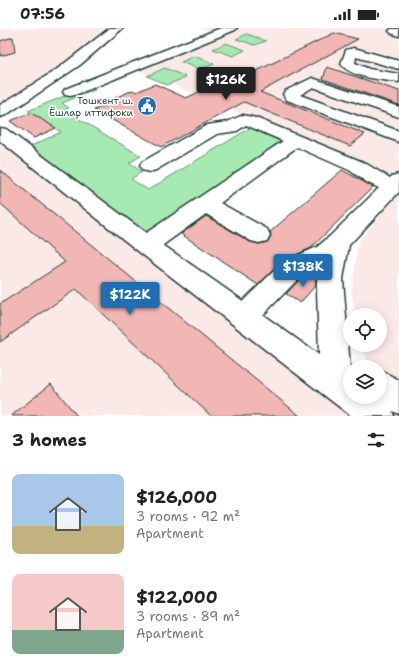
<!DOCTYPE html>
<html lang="en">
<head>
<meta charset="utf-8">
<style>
	body { margin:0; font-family:"Shantell Sans",sans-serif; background:#f2f2f2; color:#222; height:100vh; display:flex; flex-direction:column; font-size:15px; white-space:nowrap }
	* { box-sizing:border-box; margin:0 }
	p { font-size:13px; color:#767676 }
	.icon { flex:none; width:22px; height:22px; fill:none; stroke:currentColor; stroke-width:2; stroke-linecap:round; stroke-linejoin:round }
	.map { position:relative; height:388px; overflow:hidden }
	.sheet { display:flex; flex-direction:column; background:#fff; flex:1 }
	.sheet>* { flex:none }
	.tools { position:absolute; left:343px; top:280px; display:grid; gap:8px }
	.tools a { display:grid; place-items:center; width:44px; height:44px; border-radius:50%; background:#fff; box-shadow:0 2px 10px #0003; font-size:20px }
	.price { position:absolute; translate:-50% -34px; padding:0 9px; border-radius:4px; background:#1f6fb2; color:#fff; font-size:13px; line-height:26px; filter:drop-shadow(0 1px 2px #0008) }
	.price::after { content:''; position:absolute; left:50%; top:24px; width:12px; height:9px; margin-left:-6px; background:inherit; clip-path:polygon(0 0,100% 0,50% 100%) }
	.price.on { background:#222; color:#fff }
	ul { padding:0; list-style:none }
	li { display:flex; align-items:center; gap:12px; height:100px; padding:0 12px }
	li span { display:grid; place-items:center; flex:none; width:112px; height:80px; border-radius:8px; color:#555 }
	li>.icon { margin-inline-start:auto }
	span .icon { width:48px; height:48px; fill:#fffc; stroke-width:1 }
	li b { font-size:17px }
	h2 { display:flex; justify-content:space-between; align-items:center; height:48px; padding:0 12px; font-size:17px }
	.status { display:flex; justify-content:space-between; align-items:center; height:28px; padding:0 20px; background:#fff; direction:ltr }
	.status svg { height:11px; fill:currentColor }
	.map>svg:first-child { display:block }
</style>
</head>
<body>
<div class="status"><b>07:56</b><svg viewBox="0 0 49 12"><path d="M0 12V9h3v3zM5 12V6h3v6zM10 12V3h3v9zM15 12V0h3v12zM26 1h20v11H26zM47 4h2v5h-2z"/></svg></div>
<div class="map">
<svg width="399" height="388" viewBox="0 0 399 388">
	<rect width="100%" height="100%" fill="#fff"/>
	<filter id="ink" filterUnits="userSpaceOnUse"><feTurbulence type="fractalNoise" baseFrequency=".025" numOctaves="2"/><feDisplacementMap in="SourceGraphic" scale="8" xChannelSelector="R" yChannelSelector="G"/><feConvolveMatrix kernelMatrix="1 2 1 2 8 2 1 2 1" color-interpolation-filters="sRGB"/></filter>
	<g filter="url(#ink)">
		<path fill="#fbe9e8" d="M0,0H111L89,21L0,79Z
			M199,0H399V154L139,42L224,8Z
			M0,114L353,388H0Z
			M399,165V372L380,358V339H369L363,317H380V287H356L351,264L359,212Z"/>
		<path fill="#a6e9b3" stroke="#629374" d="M247,6L266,13L255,17L236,11Z
			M226,15L245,22L233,28L213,21Z
			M194,28L214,36L201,42L181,34Z
			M165,40L186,49L167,57L147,48Z
			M90,59L95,62L62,75L69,80L59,85L63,87L69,85L141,128L129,135L142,144L131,151L148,162L253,98L286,112L147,206L29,119L61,104L28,83L79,62Z"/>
		<path fill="#f2b6b4" stroke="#1f3d34" d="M334,5L358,11L260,64L365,106L350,118L244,74L161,119L94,82L116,73L112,71L133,62L136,64L155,56L186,70L222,53L230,56Z
			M13,9L15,24L0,28V13Z
			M327,39L399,63V77L323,51Z
			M31,85L56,100L34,110L10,93Z
			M0,142L300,388H211L76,261L0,314V276L65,234L0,175Z
			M342,142L373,159L311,220L282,233L258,257L181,206L206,188L250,214L259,216L267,214L271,208L270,204Z
			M309,246L316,249V257L300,275L286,266L302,249Z
			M51,356L77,388H11Z"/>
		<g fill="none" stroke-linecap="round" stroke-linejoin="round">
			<g stroke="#1f3d34" stroke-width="3">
				<path id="minor" d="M110,0H123L80,37L6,87L0,89V77L56,42Z
					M221,0H237L235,2L75,67L70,68L65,67L63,64L65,61Z
					M391,1H399V8L391,5L389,3Z
					M354,20L399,33V41L356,29L355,35L369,41L399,46V54C383,52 351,50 341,36L346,22Z
					M312,50L399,79V89L313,59L300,67L399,103V114L287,72L283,66L285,63Z
					M243,87L256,90L363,134L390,150L392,148L399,146V164L349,217L343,251L350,340V369H380V342L399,352V386L392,383L394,388H351L138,223L0,113V100L6,101L146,205L283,113L246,97L237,103L217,106L156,142L149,144L142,142L140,138L142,134L207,97L227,94ZM297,119L349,142L368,155L379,160L330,208L317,219L283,234L243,273L163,217L206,186L251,213L259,215L267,213L270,207L267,201L220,175ZM321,238L317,251V261L319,327L263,287L301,248Z"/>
			</g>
			<use href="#minor" fill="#fff" fill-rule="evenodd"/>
		</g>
	</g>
	<defs>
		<g id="civic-disc" transform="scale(1)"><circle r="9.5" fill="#1f6fb2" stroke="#fff"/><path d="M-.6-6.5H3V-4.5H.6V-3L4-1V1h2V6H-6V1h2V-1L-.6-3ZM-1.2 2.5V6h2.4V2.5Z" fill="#fff"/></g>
	</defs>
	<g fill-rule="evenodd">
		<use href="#civic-disc" x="147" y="78"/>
	</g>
	<g text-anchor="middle" stroke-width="3.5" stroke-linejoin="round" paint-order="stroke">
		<g font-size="10" fill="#1f3d34" stroke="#fff" text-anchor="end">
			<text x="133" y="76">Тошкент ш.<tspan x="133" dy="12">Ёшлар иттифоки</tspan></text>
		</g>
	</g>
</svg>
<div class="tools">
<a><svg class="icon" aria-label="locate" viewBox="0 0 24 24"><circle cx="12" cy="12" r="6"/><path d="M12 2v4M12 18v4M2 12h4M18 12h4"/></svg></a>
<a><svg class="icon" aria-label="layers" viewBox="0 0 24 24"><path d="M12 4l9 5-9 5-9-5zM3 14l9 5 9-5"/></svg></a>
</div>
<b class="price on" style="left:226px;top:73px">$126K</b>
<b class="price" style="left:303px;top:260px">$138K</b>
<b class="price" style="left:130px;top:288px">$122K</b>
</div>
<section class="sheet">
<h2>3 homes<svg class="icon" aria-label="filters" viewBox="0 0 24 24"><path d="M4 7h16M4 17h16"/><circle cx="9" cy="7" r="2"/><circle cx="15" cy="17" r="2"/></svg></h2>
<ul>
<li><span style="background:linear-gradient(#a9c7e8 65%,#c2b280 0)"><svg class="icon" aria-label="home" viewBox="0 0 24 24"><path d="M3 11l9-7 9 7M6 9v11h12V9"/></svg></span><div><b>$126,000</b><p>3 rooms · 92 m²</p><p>Apartment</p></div></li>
<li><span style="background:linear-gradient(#f6c9c9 70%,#7fa58c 0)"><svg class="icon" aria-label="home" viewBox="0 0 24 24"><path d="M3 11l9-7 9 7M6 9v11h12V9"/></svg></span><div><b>$122,000</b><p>3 rooms · 89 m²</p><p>Apartment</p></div></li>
</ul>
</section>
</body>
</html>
